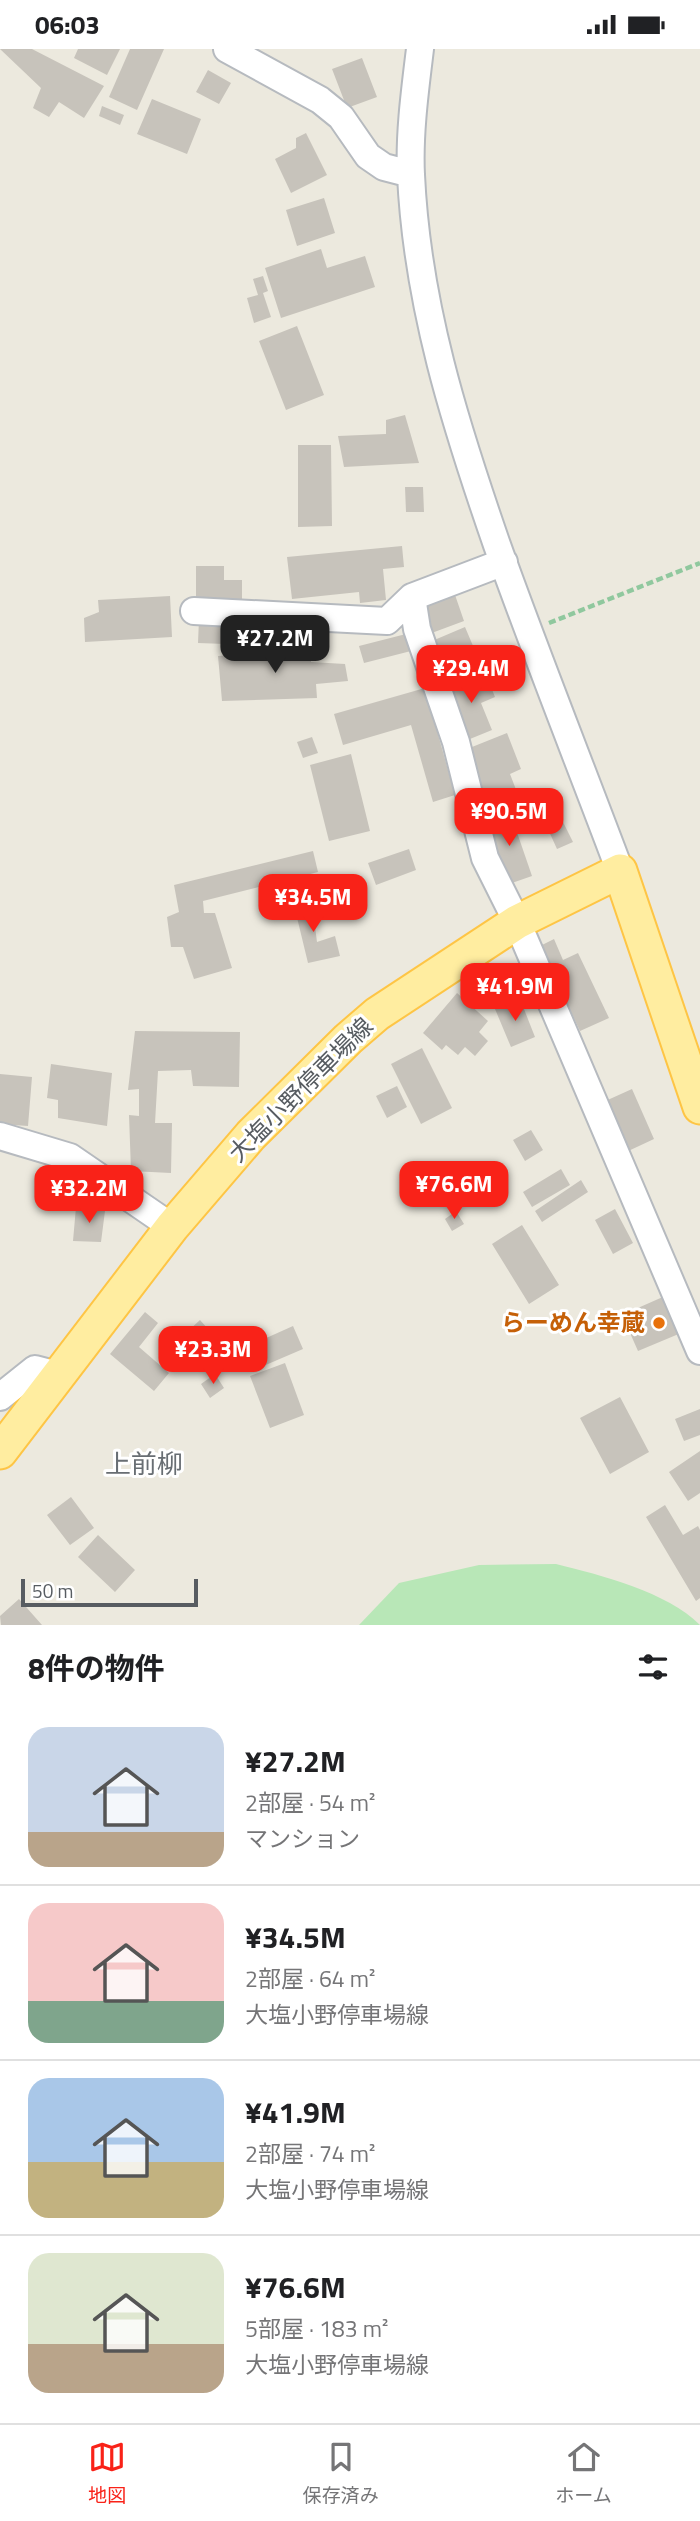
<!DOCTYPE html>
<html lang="ja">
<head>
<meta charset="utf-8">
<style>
	body { margin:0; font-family:"Titillium Web","Noto Sans JP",sans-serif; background:#f6f6f6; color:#202124; height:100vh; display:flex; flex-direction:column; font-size:26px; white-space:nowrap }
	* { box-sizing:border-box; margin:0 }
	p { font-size:23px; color:#757577 }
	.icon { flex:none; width:38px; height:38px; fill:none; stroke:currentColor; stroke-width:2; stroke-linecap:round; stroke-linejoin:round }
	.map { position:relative; height:1576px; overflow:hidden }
	.panel { display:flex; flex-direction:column; background:#fff; flex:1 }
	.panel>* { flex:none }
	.scale { position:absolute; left:21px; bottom:18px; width:177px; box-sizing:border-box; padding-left:7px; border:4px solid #575c61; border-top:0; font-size:19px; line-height:24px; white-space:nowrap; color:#575c61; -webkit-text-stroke:5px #fff; paint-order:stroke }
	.price { position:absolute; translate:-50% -60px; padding:0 16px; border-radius:14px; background:#f92218; color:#fff; font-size:23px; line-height:46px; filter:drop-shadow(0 2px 4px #0008) }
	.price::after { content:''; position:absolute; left:50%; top:42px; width:21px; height:16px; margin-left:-10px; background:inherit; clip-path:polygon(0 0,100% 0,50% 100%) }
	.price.selected { background:#222; color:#fff }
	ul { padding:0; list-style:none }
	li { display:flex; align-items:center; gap:21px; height:175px; padding:0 28px }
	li+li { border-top:2px solid #e0e0e0 }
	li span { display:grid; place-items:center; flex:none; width:196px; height:140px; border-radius:21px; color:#555 }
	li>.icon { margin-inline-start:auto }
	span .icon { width:84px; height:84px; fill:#fffc; stroke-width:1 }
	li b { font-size:30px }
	h2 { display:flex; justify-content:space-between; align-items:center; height:84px; padding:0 28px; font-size:30px }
	.status { display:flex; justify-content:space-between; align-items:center; height:49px; padding:0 35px; background:#fff; direction:ltr }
	.status svg { height:19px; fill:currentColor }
	.dock { display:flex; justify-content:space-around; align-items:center; height:98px; border-top:2px solid #e0e0e0; background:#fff; font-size:19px; color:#757577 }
	.dock a { display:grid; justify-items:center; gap:4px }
	.dock .selected { color:#f92218 }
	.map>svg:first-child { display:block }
</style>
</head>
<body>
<div class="status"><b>06:03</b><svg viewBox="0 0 49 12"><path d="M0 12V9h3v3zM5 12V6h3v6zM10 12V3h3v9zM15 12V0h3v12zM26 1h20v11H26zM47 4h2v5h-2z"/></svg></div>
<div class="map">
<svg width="700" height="1576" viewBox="0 0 700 1576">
	<rect width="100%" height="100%" fill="#ece9de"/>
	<path fill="#b8e7b7" d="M556,1515C601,1526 667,1543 700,1576H359L399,1534L479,1516Z"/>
	<path fill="#c7c3bb" d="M0,0H32L104,37L84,69L59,53L49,68L33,59L41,39Z
		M78,0H120L107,26L74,9Z
		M130,0H164L137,61L109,48Z
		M362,9L377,48L347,59L332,20Z
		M208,21L231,34L219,55L196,43Z
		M152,50L201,70L187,105L137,85Z
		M102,57L124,66L120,76L99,67Z
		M306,84L327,126L291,144L275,110L296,99V89Z
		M324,149L335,184L297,197L286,161Z
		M321,200L327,219L365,207L375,238L281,269L265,219Z
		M263,227L268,242L263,244L271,268L254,274L247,249L258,246L253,230Z
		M297,277L324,346L286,361L259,292Z
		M405,366L419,414L344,418L338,387L386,385V371Z
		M298,396H331L332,477L298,478Z
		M405,438H423L424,463H406Z
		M402,497L404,518L383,520L386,551L360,554L359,543L292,550L287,508Z
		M196,517H224V531H242V554H196Z
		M454,543L464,572L429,585L419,556Z
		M170,547L172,588L85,593L84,569L99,563L98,551Z
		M199,570H225V595L198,594Z
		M465,578L479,611L446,625L432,592Z
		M406,585L411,602L364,614L359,597Z
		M311,599V613L345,615L348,632L316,635L317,649L222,652L218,607Z
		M485,623L495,648L481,654L492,681L465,692L444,640Z
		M425,639L455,746L433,753L411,676L343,696L334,665Z
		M507,684L521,720L510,725L520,751L487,765L462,702Z
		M312,688L318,704L303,709L297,693Z
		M351,705L370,782L329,792L310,716Z
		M510,763L532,827L509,835L486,771Z
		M562,771L573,793L557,800L547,778Z
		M409,800L416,821L376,836L368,814Z
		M313,802L318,823L203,852L204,864H215L232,919L194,930L183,898H171L167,868L179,863L174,836Z
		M311,847L317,893L335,887L340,907L308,914L293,852Z
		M554,890L563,911L578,904L609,969L580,982L540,897Z
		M457,944L488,972L479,983L488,992L475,1007L465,998L458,1006L446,996L442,1001L423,984Z
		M520,950L535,988L511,998L495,960Z
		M135,982L240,983L239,1038L193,1037L191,1021L158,1022L155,1074H172L171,1124L131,1122L129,1066L139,1067V1040L128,1041Z
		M422,999L452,1059L421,1075L391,1015Z
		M51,1015L112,1024L107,1077L58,1069V1051L47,1049Z
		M0,1025L32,1028L28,1077L0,1075Z
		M397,1037L407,1058L387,1069L376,1047Z
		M632,1040L654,1090L624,1104L601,1054Z
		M531,1081L543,1101L525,1112L513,1091Z
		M561,1120L570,1136L532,1158L523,1143Z
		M581,1131L588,1143L542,1173L535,1162Z
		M76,1158L105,1162L101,1193L73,1192Z
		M615,1160L633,1194L613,1205L595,1171Z
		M456,1162L464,1175L452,1182L445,1170Z
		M522,1176L559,1236L529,1255L492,1195Z
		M665,1247L681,1284L638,1302L622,1266Z
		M145,1263L158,1274L139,1298L169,1324L154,1342L110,1305Z
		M200,1271L224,1298L199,1321L184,1305L171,1318L161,1307Z
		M293,1277L303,1300L254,1321L244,1299Z
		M285,1314L304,1366L270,1379L250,1327Z
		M215,1325L224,1339L210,1349L201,1335Z
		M620,1348L649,1403L610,1425L580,1369Z
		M700,1360V1386L684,1392L675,1370Z
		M700,1402V1444L688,1452L669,1423Z
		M71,1448L94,1479L70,1496L47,1466Z
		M665,1456L683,1486L698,1477L700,1481V1549L696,1552L646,1468Z
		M98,1486L135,1521L115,1543L78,1508Z
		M19,1550L42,1576H1L0,1567Z"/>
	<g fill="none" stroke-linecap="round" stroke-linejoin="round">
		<g stroke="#b6babf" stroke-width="30">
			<path id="minor" d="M227,0L320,51L341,68L368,107L384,118L411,125
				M420,0C415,41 409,85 411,126C417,255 455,375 497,496C536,605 579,713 620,822
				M504,513L412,548L417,580L456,693L485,809L517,873L700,1302
				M194,562L387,572L412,548
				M0,1087L70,1108L172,1178
				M0,1348L35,1320L58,1326"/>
		</g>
		<g stroke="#fec545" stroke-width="37">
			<path id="major" d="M0,1403L172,1178L251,1086L348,990L377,965L517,873L620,822L700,1058"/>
		</g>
		<path stroke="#90c89e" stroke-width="4.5" stroke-dasharray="7 3.5" stroke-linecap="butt" d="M549,574L700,514"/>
		<use href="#minor" stroke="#fff" stroke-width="26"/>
		<use href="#major" stroke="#ffeda0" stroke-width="33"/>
	</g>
	<circle fill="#e8710a" stroke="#fff" stroke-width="2.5" cx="659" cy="1274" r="7"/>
	<g text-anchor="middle" stroke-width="6" stroke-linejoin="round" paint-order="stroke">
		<g font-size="24" fill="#575c61" stroke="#fff">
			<text transform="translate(301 1041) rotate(-45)" y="8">大塩小野停車場線</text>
		</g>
		<g font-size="24" font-weight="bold" fill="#c56008" stroke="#fff" text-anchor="end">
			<text x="645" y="1282">らーめん幸蔵</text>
		</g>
		<g font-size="26" fill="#686e73" stroke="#fff">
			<text x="144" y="1424">上前柳</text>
		</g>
	</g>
</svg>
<div class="scale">50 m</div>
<b class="price selected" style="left:275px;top:626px">¥27.2M</b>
<b class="price" style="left:471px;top:656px">¥29.4M</b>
<b class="price" style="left:509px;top:799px">¥90.5M</b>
<b class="price" style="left:313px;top:885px">¥34.5M</b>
<b class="price" style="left:515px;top:974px">¥41.9M</b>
<b class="price" style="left:454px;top:1172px">¥76.6M</b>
<b class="price" style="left:89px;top:1176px">¥32.2M</b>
<b class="price" style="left:213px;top:1337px">¥23.3M</b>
</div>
<section class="panel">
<h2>8件の物件<svg class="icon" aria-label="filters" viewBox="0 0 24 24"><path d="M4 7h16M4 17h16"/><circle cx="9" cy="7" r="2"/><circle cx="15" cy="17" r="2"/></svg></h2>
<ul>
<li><span style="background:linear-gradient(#c9d6e8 75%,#b9a48a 0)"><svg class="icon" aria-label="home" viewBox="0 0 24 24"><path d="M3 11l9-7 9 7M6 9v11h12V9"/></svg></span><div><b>¥27.2M</b><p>2部屋 · 54 m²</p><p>マンション</p></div></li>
<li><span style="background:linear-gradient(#f6c9c9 70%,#7fa58c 0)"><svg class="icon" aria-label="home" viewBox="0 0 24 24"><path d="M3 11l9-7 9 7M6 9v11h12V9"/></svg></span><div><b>¥34.5M</b><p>2部屋 · 64 m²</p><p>大塩小野停車場線</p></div></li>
<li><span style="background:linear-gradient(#a9c7e8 60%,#c2b280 0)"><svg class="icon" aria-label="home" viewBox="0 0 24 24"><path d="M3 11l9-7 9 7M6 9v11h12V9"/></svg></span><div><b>¥41.9M</b><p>2部屋 · 74 m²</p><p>大塩小野停車場線</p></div></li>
<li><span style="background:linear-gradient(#dfe7d0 65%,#b9a48a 0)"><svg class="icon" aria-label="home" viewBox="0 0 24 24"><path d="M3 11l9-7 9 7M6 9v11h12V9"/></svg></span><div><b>¥76.6M</b><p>5部屋 · 183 m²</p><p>大塩小野停車場線</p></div></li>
</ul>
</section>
<nav class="dock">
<a class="selected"><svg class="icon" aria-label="map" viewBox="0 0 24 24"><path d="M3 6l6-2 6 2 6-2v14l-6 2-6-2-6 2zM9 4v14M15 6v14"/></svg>地図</a>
<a><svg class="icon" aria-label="saved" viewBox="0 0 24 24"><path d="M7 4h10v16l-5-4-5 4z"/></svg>保存済み</a>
<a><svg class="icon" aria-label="home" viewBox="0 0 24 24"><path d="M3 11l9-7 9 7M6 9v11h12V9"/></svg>ホーム</a>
</nav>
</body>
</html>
